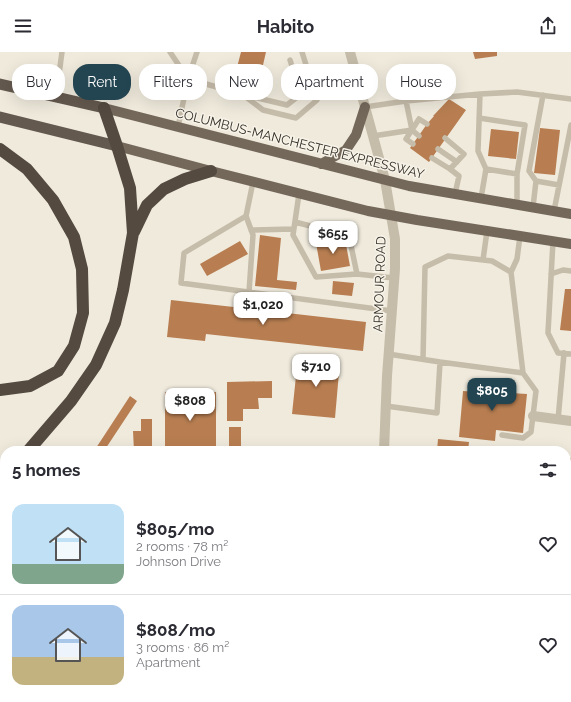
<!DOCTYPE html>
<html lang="en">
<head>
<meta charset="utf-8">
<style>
	body { margin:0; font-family:Raleway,sans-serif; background:#f2f2f3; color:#2b2b33; height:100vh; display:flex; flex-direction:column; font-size:15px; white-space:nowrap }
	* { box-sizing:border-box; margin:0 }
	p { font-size:13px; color:#7c7c81 }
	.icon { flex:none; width:22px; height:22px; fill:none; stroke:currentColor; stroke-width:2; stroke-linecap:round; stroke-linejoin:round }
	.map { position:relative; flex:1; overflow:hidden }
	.side { position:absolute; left:0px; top:394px; width:571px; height:256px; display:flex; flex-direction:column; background:#fff; border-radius:16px 16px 0 0; box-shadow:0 4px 16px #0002 }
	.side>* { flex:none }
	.banner { position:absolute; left:12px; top:12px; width:547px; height:36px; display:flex; gap:8px }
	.price { position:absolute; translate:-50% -34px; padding:0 9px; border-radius:8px; background:#fff; color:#222; font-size:13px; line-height:26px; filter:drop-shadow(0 1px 2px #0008) }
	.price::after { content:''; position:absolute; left:50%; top:24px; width:12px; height:9px; margin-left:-6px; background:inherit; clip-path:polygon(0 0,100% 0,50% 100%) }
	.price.on { background:#234551; color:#fff }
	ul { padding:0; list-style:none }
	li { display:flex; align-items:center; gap:12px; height:100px; padding:0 12px }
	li+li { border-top:1px solid #e1e1e2 }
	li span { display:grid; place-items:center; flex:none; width:112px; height:80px; border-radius:12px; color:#555 }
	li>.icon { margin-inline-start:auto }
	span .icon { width:48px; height:48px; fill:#fffc; stroke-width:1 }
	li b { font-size:17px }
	h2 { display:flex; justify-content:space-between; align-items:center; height:48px; padding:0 12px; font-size:17px }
	.tag { padding:0 14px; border-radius:16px; background:#fff; box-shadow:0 4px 16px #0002; font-size:14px; line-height:36px }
	.tag.on { background:#234551; color:#fff }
	header { display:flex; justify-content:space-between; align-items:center; height:52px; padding:0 12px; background:#fff; font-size:18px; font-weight:700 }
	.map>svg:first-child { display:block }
</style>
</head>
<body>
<header><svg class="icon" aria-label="menu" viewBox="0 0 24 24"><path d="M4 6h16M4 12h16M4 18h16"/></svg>Habito<svg class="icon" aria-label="share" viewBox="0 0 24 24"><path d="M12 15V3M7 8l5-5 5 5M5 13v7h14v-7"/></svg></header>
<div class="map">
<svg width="571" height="650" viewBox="0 0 571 650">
	<rect width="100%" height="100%" fill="#efeadc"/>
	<path fill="#b87e51" d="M241,0H266L263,13H259L256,28L249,27L248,31L240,29L241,25L235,23Z
		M473,0H497V4L475,7Z
		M449,47L466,58L429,110L410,96L427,72L434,64H433Z
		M540,76L560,78L555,123L534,121Z
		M491,77L519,80L516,107L488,104Z
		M260,183L281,186L277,228L297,230L296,238L255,234Z
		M345,187L350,214L321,219L316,191Z
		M240,189L248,202L207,224L200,212Z
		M333,229L354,231L352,244L332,242Z
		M565,237H571V279L560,278Z
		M171,248L366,270L363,299L206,282L205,289L167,285Z
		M298,305L340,309L335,366L292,362Z
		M272,329V346H258L259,357H243V369H227V330Z
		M478,331L512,334L511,341L527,342L523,381L496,378L495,389L459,385L463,339L477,340Z
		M165,340H216V399H165Z
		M130,344L137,349L104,399H101L96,396Z
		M141,367H152V399H134L133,379H141Z
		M229,375H241V399H229Z
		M438,387L469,390L468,399H437Z
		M566,405L571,406V423H566Z
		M566,540L571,542V566L566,564Z
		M413,645H435V650H413Z
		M488,645H518V650H498L488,649Z"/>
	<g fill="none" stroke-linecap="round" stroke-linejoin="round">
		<path stroke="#c6bcaa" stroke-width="5.5" d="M170,0L188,27L178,75
			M197,0L188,27L242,42L263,58L296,66L317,48L302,0
			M220,36L224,19
			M480,42L478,99L486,117L517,122V153
			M245,43L287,53L301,42L290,8
			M56,45L62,0
			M406,49L480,42L517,40L571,47
			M365,55L406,49L412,78L419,84
			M479,66L525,73L517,122
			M373,84L412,78
			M445,86L464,102L450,117
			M413,92L406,87L419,67L427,72
			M438,97L457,110
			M432,106L450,117L459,124L455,142
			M536,129L559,133
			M253,130L246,164L184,201L181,231L392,259
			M481,146L486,117
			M533,155L536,129L529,119L543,43
			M554,159L571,73
			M246,164L253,183L249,240
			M295,170L349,184L357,222L316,225L293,183L299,142
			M251,178L293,177
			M553,189L548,281L558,301L571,302
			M483,208L487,179
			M511,220L517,207L520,184
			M357,222L394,226
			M551,222L563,218L571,219
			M423,307L425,215L448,204L492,209L511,220L523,321L440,310
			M386,354L437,361L440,310L388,302
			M558,368L564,301
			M502,383L523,386L531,380L536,339L523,321
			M14,650L21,647L48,650
			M59,650L61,645"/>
		<path stroke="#c6bcaa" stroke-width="10" d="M533,364L571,369
			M566,615L571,618
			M0,618L5,617"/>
		<path stroke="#c6bcaa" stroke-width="10" d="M350,0L385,128L395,187V217L387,324L384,399
			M375,650L376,645"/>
		<path stroke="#74685b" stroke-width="10" d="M104,56L409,134L571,162
			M117,94L211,119L368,159L417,168L571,192
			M321,112L346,98L356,83L365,55"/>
		<path stroke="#64594e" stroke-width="11" d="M0,32L104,56
			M0,65L117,94"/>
		<path stroke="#544a40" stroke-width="12" d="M0,97L27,117L53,148L74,185L82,217L83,261L74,294L58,319L30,334L0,338
			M134,180L147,153L164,137L185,127L211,119
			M28,399L71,349L96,313L115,271L123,238L133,181L130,136L117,94L104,56
			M0,435L5,427"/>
	</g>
	<g text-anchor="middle" stroke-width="3" stroke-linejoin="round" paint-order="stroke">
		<g font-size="13" fill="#342e28" stroke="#f7f3e8">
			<text transform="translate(300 91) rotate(14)" y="5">COLUMBUS-MANCHESTER EXPRESSWAY</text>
			<text transform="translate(379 232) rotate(-88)" y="5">ARMOUR ROAD</text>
		</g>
	</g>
</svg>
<b class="price" style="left:333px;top:203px">$655</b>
<b class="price" style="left:263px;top:274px">$1,020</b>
<b class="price" style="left:316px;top:336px">$710</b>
<b class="price on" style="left:492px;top:360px">$805</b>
<b class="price" style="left:190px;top:370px">$808</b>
<div class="banner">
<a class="tag">Buy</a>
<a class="tag on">Rent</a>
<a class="tag">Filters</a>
<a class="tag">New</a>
<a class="tag">Apartment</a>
<a class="tag">House</a>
</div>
<section class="side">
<h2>5 homes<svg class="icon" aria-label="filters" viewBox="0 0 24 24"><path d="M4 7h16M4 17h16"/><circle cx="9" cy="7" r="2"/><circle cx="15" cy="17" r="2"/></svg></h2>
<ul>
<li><span style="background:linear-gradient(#bfe0f5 75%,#7fa58c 0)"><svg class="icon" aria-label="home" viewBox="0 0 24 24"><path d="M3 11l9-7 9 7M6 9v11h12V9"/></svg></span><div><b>$805/mo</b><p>2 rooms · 78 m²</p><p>Johnson Drive</p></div><svg class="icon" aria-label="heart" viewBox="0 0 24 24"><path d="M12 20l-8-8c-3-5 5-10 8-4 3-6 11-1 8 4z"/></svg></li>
<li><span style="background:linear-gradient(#a9c7e8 65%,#c2b280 0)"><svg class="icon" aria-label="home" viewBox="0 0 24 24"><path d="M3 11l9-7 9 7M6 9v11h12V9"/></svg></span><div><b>$808/mo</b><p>3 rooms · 86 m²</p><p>Apartment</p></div><svg class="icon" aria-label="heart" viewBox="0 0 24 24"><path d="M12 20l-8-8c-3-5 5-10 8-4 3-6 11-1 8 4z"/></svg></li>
</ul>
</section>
</div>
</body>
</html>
